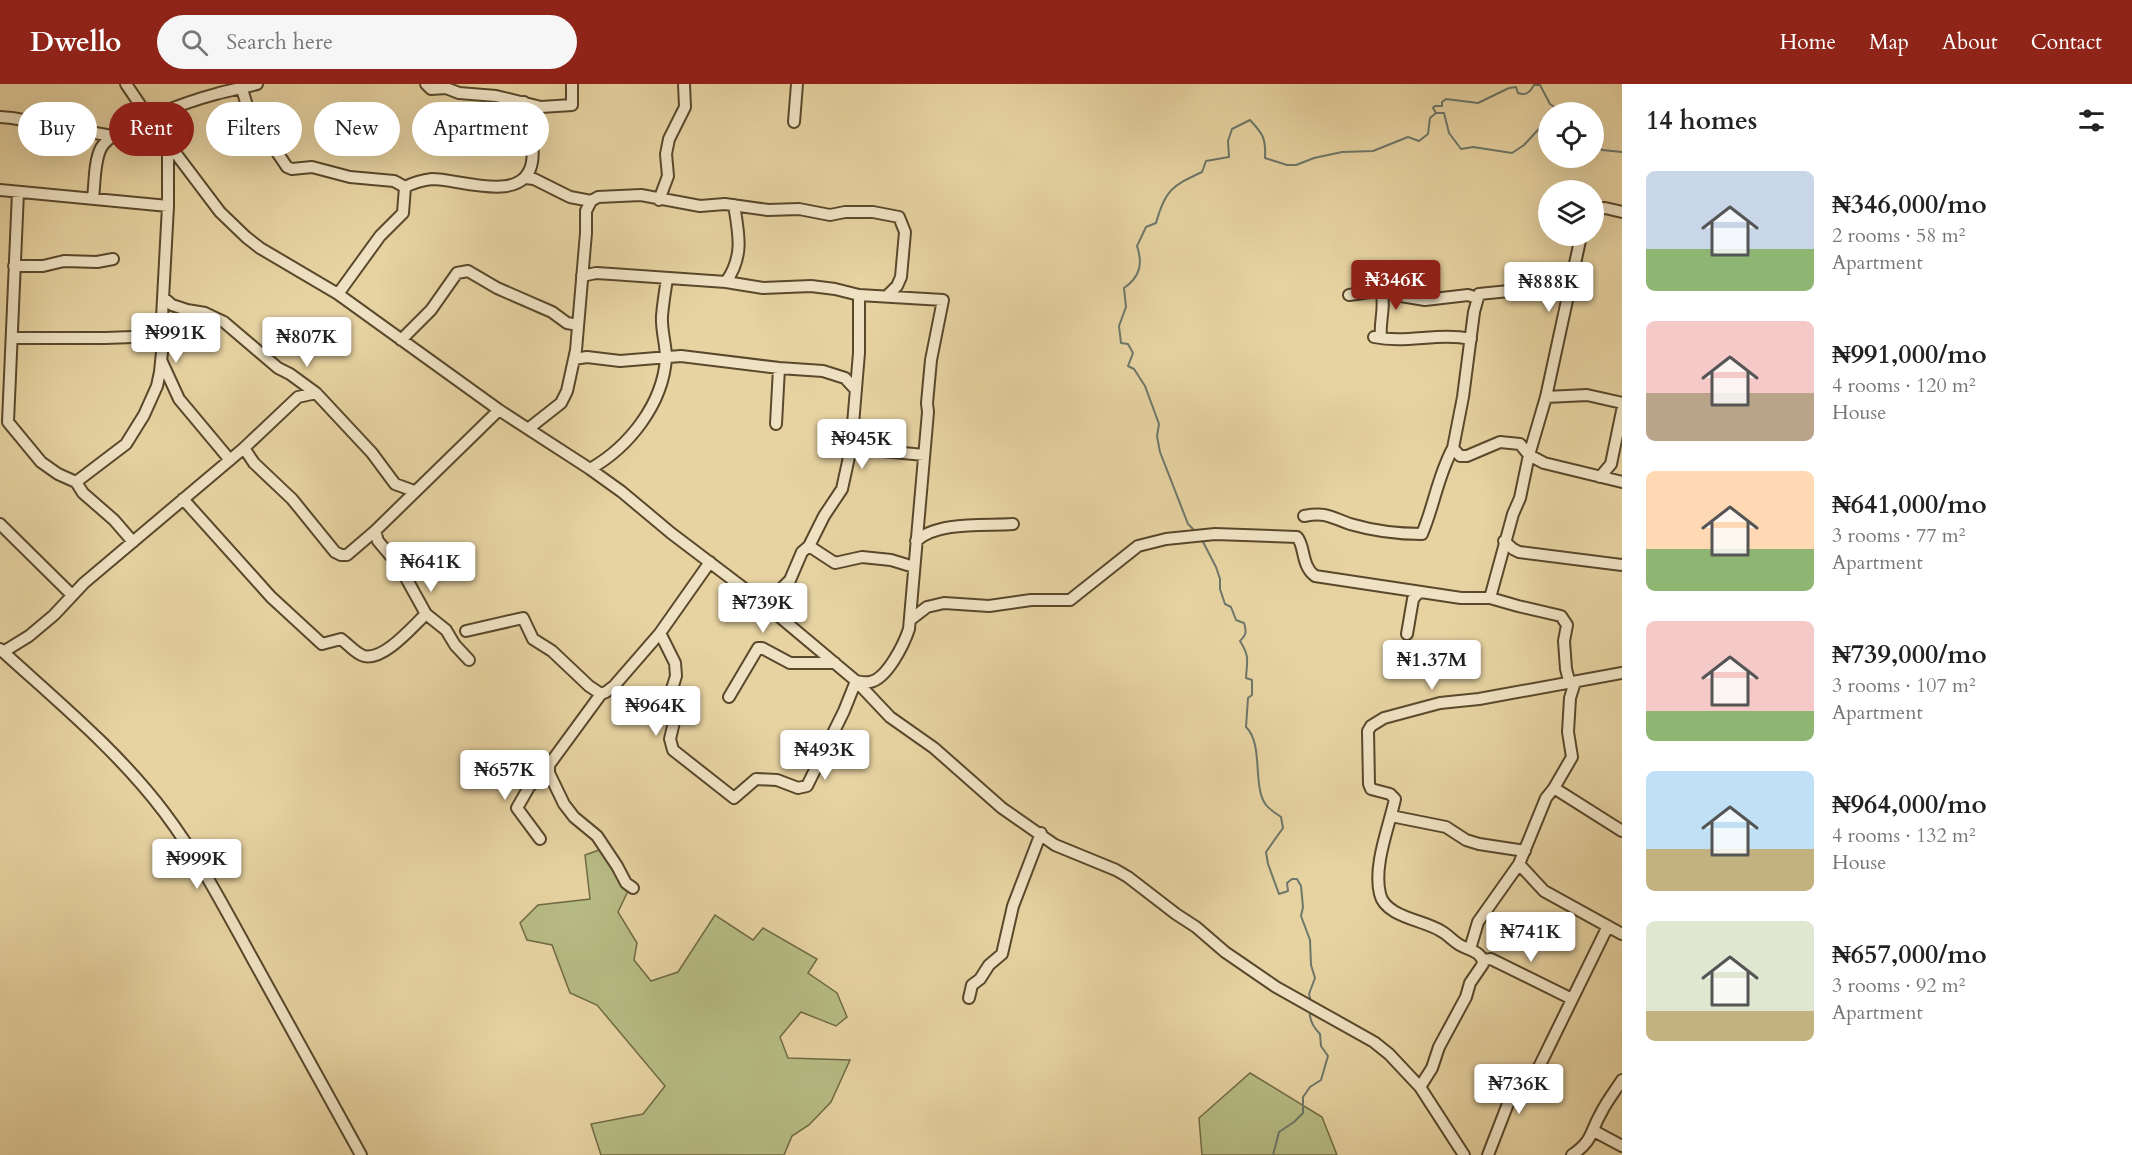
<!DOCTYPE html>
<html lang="en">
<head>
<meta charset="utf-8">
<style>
	body { margin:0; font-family:Cardo,serif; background:#f6f6f6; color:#222; height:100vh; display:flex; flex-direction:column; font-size:22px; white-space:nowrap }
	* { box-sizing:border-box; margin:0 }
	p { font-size:20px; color:#767676 }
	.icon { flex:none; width:33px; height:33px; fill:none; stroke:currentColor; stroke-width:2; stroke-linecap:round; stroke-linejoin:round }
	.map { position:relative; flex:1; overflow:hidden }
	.drawer { display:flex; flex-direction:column; background:#fff; width:510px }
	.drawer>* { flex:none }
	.top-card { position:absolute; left:18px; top:18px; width:570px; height:54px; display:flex; gap:12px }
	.fabs { position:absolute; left:1538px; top:18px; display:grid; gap:12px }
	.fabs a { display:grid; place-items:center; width:66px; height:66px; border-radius:50%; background:#fff; box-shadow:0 6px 24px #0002; font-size:30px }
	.price { position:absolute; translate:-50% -51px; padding:0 14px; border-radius:6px; background:#fff; color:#222; font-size:20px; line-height:39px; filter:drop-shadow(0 2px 3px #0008) }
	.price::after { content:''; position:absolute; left:50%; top:36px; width:18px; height:14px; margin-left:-9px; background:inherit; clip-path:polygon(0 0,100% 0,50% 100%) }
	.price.active { background:#8f2418; color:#fff }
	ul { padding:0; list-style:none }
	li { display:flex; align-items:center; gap:18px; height:150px; padding:0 24px }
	li span { display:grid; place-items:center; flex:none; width:168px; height:120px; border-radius:9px; color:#555 }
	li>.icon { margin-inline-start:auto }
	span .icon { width:72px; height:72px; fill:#fffc; stroke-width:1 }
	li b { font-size:26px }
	h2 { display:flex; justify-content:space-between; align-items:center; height:72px; padding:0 24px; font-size:26px }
	.pill { padding:0 21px; border-radius:27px; background:#fff; box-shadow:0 6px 24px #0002; font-size:21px; line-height:54px }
	.pill.active { background:#8f2418; color:#fff }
	header { display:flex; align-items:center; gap:36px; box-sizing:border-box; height:84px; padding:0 30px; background:#8f2418; color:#fff }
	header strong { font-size:28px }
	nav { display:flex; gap:33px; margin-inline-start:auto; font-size:21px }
	.search { width:420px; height:54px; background:#f6f6f6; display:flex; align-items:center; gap:15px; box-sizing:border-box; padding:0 21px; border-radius:33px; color:#767676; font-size:22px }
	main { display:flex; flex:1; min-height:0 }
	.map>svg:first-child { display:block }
</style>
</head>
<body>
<header>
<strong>Dwello</strong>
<div class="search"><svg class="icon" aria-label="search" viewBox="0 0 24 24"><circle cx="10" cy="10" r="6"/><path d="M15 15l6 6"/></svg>Search here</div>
<nav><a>Home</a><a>Map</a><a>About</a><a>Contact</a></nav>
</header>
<main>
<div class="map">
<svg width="1622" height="1071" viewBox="0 0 1622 1071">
	<rect width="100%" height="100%" fill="#e7d3a2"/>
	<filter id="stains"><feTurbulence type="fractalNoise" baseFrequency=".00333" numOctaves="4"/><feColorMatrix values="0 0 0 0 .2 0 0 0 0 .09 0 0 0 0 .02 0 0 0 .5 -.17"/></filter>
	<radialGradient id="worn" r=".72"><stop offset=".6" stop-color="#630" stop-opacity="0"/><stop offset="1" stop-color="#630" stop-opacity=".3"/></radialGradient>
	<path fill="#b7bc84" stroke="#706a44" stroke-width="1.5" d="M599,766L628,807L618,828L637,859L634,876L651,897L678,888L715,831L753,856L763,844L817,875L808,889L837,909L847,933L836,942L801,928L780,953L788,974L850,976L831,1018L809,1041L792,1052L784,1071H601L591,1040L643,1030L665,1002L597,921L570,909L552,861L527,856L520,839L538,821L590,815L585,771Z
		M1250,989L1322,1033L1337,1071H1202L1199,1034Z"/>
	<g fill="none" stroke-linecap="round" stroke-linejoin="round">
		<path stroke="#6d776a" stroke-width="2" d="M1436,29L1433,24L1435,22H1442V18L1446,15L1478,19L1509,4L1516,3L1518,9C1526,12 1530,8 1534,1H1540L1550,20L1561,28
			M1593,57L1602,66L1622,68
			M1195,447L1188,440L1160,368L1157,352L1159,340L1145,302L1134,285L1128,282L1133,269L1128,260L1121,259L1119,242L1126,223L1124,204C1140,193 1143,180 1137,162L1146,143L1156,139C1165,106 1172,102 1202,88L1206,77L1229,73L1228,57L1232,45L1250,36C1263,50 1266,54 1265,74L1287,81H1296L1314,74L1342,68L1373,67L1408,53L1419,57L1428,50L1430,34L1436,29H1444L1449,49L1461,65L1473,63L1512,69L1524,61L1548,35
			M1202,456L1216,483L1220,495V505L1225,520L1231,523L1236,536L1244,539C1247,548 1246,551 1240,557C1250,573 1247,576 1246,594L1252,596V611L1248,614L1246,643C1264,660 1252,703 1266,721C1270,726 1277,730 1281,733L1283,744L1266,768L1268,780L1279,810L1288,807L1287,799L1292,795H1297L1301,802L1303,823L1301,832L1310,856L1311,881L1315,894L1309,910L1311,918
			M1273,1071L1279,1048L1294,1038L1303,1029V1013L1310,1003L1321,996L1328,972L1321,962L1320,950C1314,944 1309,936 1310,927"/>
		<g stroke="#59482b" stroke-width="14">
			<path id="minor" d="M126,0L149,34L220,128L246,153L260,164L338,210L499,326L590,385L622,408L671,449L762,518L856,597L890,633L934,664L1002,724L1055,761L1116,786L1128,793L1176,830L1196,843L1225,868L1276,903L1374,958L1389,970L1420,1003L1464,1071
				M426,0L431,5L446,4L459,9L496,12L541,23L572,21V0
				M242,5L248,25L287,83L292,85L312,83L350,93L394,97L405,103
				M0,33L12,34L112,52
				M794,38L797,0
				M525,94L534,95L570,113L591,117L598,113L641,111L700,122L725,120L768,126L799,125L830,131L845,128H873L899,133L905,148L901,193L897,202L887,212
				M0,106L168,122
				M18,108L8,338L41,378L58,390L76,398
				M93,114C95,98 94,78 101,64C111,44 193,16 216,10C230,6 243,4 257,0
				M659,116L668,92L666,70L669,55L685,23L684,0
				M1593,125L1605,124L1622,128
				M14,182H43L64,177L97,178L113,175
				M582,192L596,189L612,190L726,198L763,204L811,202L835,205L859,211L943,216L931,276L927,319L928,328L909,545C904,560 887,595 870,598C866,599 861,598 856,597L844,627L807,702L798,704L777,696L756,695L734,714L673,666L670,655L674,638L668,627L667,621L676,592L675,579L660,549
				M726,198C744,172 739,151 734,121
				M1569,205L1519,206L1479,210L1474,228L1463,313L1453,364L1460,372H1467L1500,358L1520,360L1529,371L1544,379L1622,398
				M1381,206C1386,222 1379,238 1381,254
				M338,210L380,152L403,129L405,103C413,99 423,96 432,95C460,95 525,121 532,78C535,60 528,36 524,18
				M1349,211L1384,206L1395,211L1425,216L1468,211L1477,214
				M164,214L172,221L187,226L205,229L224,238L278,284L290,290L316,309L372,369L395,400L414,407
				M1374,253C1407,260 1438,248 1471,255
				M12,254H105L161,252
				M401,256L431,226L457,189L468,187L497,204L552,228L567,239L578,241
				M574,275L587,273L620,277L681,272L779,284L823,287L845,294L856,306
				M162,278L179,315L230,376
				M1546,313L1587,311L1622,319
				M776,340L779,284
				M528,345L561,319L567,307L576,266L586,149V127L591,117
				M244,364L254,379L292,415L335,468L341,471H347L375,447L499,326
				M851,364L924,371
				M590,385C629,363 663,320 666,274C666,260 661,246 662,232C663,220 665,207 667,195
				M1600,393L1611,380L1622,327
				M183,415L271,513L322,560L341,555C348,560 356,570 364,572C384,577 413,542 426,530
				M1304,432C1327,428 1330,433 1350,440C1374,447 1398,450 1422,450C1434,422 1438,391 1453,364
				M0,440L72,511
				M375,447L378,457L400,483L426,530L446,546L455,561L469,576
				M916,457C938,437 985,442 1013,440
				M1504,457L1513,465L1519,468L1622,481
				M133,458L114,436L83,409L76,398L126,360L144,331L157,302L160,288L162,268L161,252L168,122V60
				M809,462L835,479L862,473L891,476L914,483
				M1490,514L1518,522L1561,532L1567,541L1564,557L1566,585L1570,600
				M762,518L778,508L790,496L802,468L809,462L824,432L842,405L851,364L859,269V211
				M910,536L927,523L944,519L989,522L1031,516H1070L1138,462L1166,455L1215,450L1297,453C1305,461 1301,482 1315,492L1461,514H1490L1513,430L1520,414L1529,371L1546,313L1581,152
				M466,547L523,534L533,555L552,567L589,602L601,610
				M1407,550L1413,515L1419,508
				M0,565C57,617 118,667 164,728C198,773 224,823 251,872C288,938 324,1005 361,1071
				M3,568L29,552L54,531L84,499L244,364L298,313L316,309
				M729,613L758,564H762L790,579H835
				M1554,704L1622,747
				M1391,732L1446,743L1466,756L1479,760L1525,767
				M540,755L517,724L529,703L548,685
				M1519,780L1544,807L1622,850
				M633,804L626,799L617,782L597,752L574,733L564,720L549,689V681L601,610L606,608L614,602L660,549L710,478
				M1470,865L1478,838L1519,780L1546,714L1554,704L1572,673L1568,648L1570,614L1575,598
				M1483,876L1491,875L1572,915
				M969,914L972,901L980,895L989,881L1002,870L1013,822L1041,749
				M1420,1003L1432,984L1439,963L1466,913L1470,899L1483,880C1483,869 1472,867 1464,863C1455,860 1449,851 1441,847C1424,836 1385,833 1380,810C1373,781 1389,743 1395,715L1390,710L1371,705L1369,700L1368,647L1371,642L1384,634L1440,619L1479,615L1622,589
				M1594,1047L1622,1062
				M1488,1071L1509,1017L1539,983L1608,842
				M1572,1071C1593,1057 1590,1048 1601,1029C1607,1017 1615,1007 1622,996"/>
		</g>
		<use href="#minor" stroke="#efe2c3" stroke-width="10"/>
	</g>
	<rect width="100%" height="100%" filter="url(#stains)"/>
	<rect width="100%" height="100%" fill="url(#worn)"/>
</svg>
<div class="fabs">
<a><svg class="icon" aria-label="locate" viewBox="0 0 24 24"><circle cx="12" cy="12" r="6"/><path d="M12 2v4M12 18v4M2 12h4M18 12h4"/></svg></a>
<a><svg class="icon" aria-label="layers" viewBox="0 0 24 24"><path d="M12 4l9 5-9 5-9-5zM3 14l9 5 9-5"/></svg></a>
</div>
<b class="price active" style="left:1396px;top:227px">₦346K</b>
<b class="price" style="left:1549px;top:229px">₦888K</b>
<b class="price" style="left:176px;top:280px">₦991K</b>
<b class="price" style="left:307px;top:284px">₦807K</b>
<b class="price" style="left:862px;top:386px">₦945K</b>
<b class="price" style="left:431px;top:509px">₦641K</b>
<b class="price" style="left:763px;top:550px">₦739K</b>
<b class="price" style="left:1432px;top:607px">₦1.37M</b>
<b class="price" style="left:656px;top:653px">₦964K</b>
<b class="price" style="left:825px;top:697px">₦493K</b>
<b class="price" style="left:505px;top:717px">₦657K</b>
<b class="price" style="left:197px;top:806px">₦999K</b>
<b class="price" style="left:1531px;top:879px">₦741K</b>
<b class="price" style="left:1519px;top:1031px">₦736K</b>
<div class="top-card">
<a class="pill">Buy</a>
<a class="pill active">Rent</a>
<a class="pill">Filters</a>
<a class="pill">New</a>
<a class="pill">Apartment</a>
</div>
</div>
<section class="drawer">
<h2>14 homes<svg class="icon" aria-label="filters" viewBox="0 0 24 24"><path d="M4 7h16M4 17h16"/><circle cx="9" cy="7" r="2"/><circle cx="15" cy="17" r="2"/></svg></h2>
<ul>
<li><span style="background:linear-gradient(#c9d6e8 65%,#8fb573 0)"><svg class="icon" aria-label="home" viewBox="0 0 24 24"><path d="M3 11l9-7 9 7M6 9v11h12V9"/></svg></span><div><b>₦346,000/mo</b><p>2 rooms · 58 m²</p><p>Apartment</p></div></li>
<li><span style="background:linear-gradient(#f6c9c9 60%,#b9a48a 0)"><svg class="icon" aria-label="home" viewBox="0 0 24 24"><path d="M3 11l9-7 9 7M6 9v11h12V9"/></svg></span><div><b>₦991,000/mo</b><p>4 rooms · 120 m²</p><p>House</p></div></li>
<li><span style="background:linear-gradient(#ffd9b3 65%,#8fb573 0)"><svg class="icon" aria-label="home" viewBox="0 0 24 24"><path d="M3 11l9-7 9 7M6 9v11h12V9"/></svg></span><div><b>₦641,000/mo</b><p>3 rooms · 77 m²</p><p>Apartment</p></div></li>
<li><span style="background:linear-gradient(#f6c9c9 75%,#8fb573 0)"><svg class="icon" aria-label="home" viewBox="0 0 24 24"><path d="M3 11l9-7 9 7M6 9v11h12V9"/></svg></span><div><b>₦739,000/mo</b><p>3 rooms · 107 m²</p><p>Apartment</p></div></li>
<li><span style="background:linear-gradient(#bfe0f5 65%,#c2b280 0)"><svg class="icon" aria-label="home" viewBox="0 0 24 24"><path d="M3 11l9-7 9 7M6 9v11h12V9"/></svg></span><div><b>₦964,000/mo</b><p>4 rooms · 132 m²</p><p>House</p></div></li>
<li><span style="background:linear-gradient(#dfe7d0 75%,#c2b280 0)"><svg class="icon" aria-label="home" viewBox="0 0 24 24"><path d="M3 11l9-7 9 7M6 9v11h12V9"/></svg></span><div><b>₦657,000/mo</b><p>3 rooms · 92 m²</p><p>Apartment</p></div></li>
</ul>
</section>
</main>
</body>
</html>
